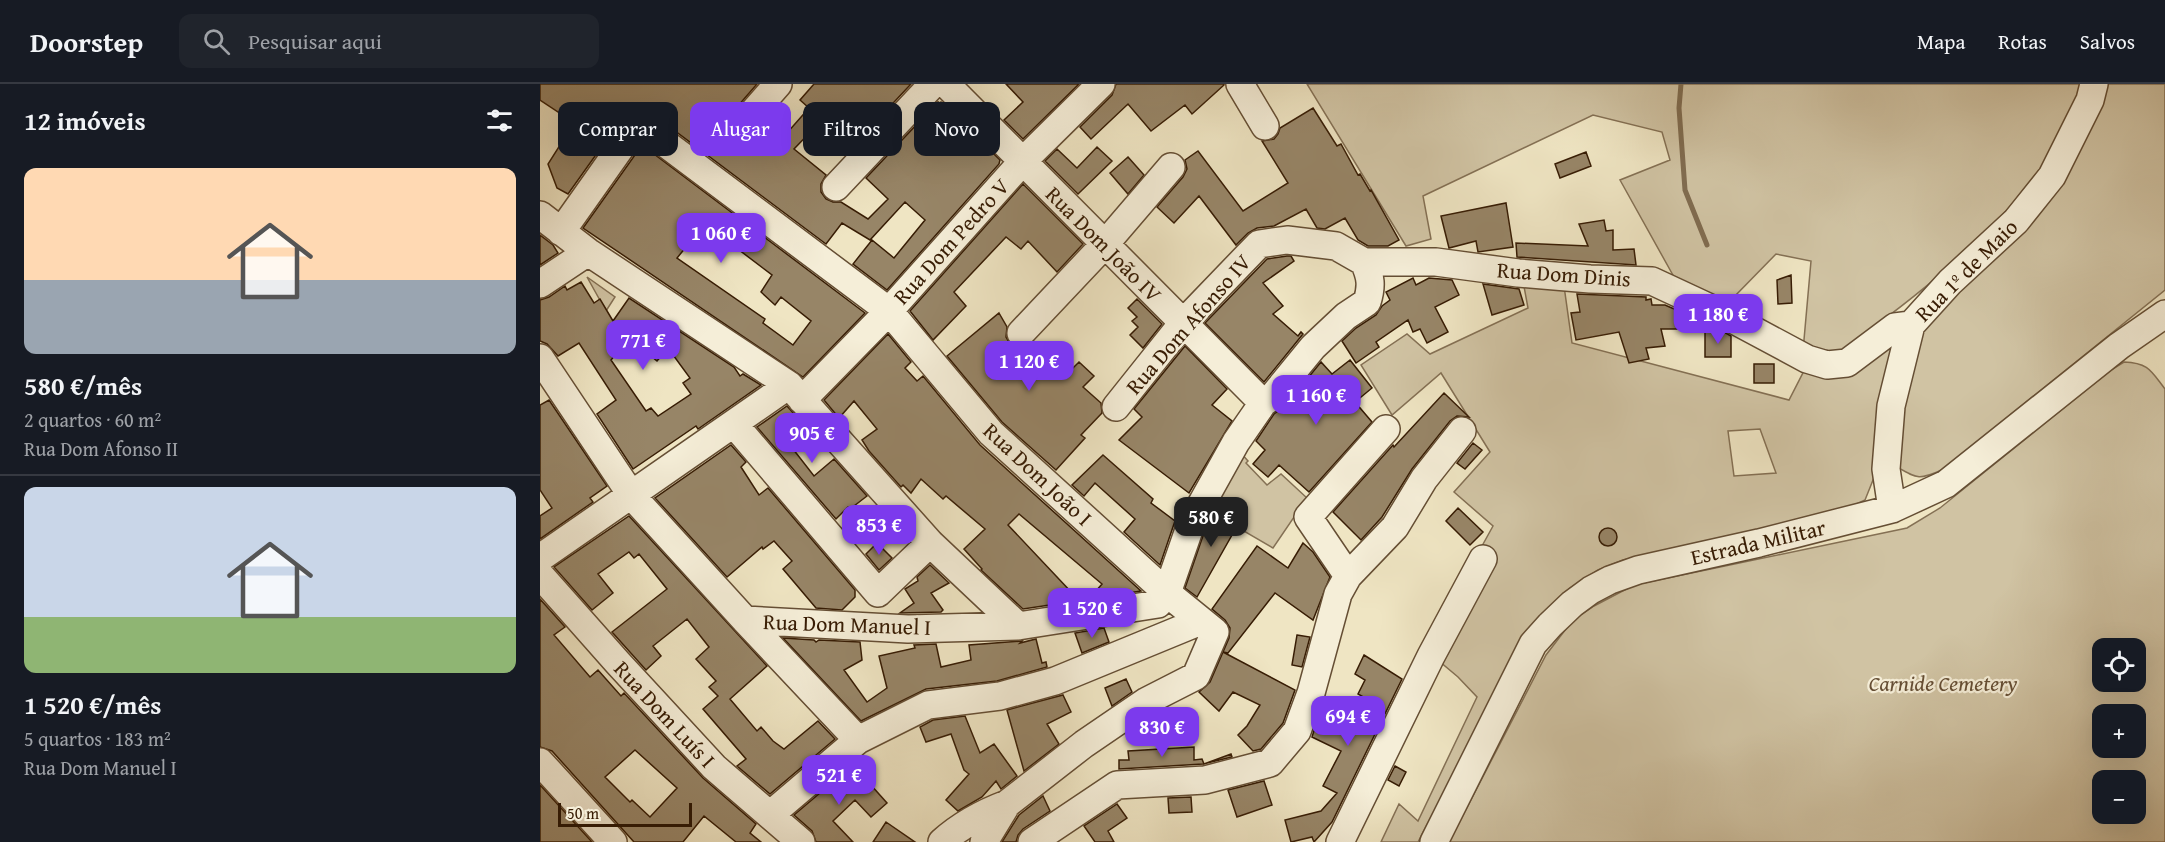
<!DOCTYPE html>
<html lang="pt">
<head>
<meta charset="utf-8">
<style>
	body { margin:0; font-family:"Gentium Book Plus",serif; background:#20242c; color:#f1f3f6; height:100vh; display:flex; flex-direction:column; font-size:22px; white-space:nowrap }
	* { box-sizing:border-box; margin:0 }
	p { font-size:20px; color:#9ea1a6 }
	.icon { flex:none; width:33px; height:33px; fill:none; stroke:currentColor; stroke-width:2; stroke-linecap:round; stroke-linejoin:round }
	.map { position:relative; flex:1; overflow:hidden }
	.details { display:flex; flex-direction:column; background:#171b24; width:540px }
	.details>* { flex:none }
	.top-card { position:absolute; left:18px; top:18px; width:570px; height:54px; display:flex; gap:12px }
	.buttons { position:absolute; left:1552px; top:554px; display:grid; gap:12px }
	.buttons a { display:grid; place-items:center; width:54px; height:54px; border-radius:12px; background:#171b24; box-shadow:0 6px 24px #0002; font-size:30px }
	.scale { position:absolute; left:18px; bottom:15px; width:134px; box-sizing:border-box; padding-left:6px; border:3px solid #371c04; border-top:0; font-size:16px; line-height:21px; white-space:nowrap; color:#371c04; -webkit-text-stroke:4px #f5eed8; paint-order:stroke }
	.price { position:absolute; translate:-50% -51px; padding:0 14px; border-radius:12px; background:#7c3aed; color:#fff; font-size:20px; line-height:39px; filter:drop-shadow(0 2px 3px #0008) }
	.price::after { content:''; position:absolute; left:50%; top:36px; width:18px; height:14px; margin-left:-9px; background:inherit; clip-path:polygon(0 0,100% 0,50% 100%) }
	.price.on { background:#222; color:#fff }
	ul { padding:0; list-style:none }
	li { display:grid; align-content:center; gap:12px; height:318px; padding:0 24px }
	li+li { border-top:2px solid #363941 }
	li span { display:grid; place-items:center; height:186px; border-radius:12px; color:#555 }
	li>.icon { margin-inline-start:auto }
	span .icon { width:108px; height:108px; fill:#fffc; stroke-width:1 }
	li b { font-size:26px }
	h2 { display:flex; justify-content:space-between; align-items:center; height:72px; padding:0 24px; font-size:26px }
	.pill { padding:0 21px; border-radius:12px; background:#171b24; box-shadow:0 6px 24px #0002; font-size:21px; line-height:54px }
	.pill.on { background:#7c3aed; color:#fff }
	header { display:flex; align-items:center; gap:36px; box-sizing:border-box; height:84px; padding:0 30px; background:#171b24; border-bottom:2px solid #363941 }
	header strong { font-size:28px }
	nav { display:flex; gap:33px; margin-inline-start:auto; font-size:21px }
	.search { width:420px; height:54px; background:#20242c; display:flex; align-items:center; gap:15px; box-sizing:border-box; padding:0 21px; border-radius:12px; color:#9ea1a6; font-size:22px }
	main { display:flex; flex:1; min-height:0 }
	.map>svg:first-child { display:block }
</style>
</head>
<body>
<header>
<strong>Doorstep</strong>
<div class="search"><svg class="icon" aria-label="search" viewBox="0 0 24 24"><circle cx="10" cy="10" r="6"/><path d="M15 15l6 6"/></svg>Pesquisar aqui</div>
<nav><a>Mapa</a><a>Rotas</a><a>Salvos</a></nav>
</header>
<main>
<section class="details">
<h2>12 imóveis<svg class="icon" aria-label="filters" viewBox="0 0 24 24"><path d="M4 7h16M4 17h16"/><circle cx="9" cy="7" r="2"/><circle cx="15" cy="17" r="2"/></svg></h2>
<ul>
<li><span style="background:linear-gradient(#ffd9b3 60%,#9aa5b1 0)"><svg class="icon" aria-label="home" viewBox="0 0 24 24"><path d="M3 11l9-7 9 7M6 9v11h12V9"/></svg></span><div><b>580 €/mês</b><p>2 quartos · 60 m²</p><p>Rua Dom Afonso II</p></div></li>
<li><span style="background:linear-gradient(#c9d6e8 70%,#8fb573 0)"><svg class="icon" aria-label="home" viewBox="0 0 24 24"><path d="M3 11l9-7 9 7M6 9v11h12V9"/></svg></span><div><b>1 520 €/mês</b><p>5 quartos · 183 m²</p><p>Rua Dom Manuel I</p></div></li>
</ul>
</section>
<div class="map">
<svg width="1625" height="758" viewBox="0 0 1625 758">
	<rect width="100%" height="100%" fill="#efe5c3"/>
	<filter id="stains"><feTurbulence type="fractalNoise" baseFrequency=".00333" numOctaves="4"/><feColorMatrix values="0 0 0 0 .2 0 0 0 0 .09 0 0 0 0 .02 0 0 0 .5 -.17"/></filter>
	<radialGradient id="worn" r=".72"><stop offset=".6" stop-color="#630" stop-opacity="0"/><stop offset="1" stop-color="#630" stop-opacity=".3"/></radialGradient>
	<path fill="#d0c3a3" stroke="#847054" stroke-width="1.5" fill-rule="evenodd" d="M767,0H1545C1535,21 1527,46 1514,66C1457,151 1375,215 1292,273L1263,267L1271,177L1236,170L1189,218L1134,193L1080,96L1130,76L1122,48L1053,31L883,112L891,155L866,162Z
		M1566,0H1625V206L1402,386C1379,396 1378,395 1357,383L1363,304L1378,253Z
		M47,193L75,213L66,227Z
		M983,197L1024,202L1032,259L1249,316L1266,283L1356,257L1335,391L1325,416L1291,432L1083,476L1058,486L1030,504L1001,531L932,655L878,758H841L859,720L878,737L937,613L918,593L899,577L942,462L953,442L914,408L950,368L901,289L852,331L821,281L867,250L890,270L988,224ZM1220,345L1236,389L1194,392L1188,347Z
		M1584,278C1609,279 1611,287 1625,305V758H909L1006,571L1032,537L1054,522L1094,501L1367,444L1400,424L1571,286ZM1563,564H1596V597H1563ZM1563,630H1596V663H1563ZM1563,696H1596V729H1563Z
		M700,368L708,377L706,379L727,401L741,390L767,414L733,464L702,446L707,434L673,410Z"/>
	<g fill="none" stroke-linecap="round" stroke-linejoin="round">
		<path stroke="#806c50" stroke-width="5" d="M1141,0L1139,24L1145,106L1167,161"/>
	</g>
	<path fill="#978567" stroke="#371c04" stroke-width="1.5" fill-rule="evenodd" d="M0,0H217L198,22L195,30V38L200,44L206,47H214L230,33L247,49L269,24L260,16L274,0H371L311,64L281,37L254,65L286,91L281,100V108L286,115L293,118H301L328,135L348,115L326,94L398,18L400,19L401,18L460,76L459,80L347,206L313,180L332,156L354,174L385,136L365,118L330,156L302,139L286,160L107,26L99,23L91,25L85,30L28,110L17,104L8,80L29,47L25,44L30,36L0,16Z
		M466,0H539L483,55L464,36L483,18Z
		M576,0H684V1L652,30L645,21L611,47L588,20L551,55L540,43L572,11Z
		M773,24L797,62L801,60L818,91L820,90L830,107L831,106L859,156L848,162H828L818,156L805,134L785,145L777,144L766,125L734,142L717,144L708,149L696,161L659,112L634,139L617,123L643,93L647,85L645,76L658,67L703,127L748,99L722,57L734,55L738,50L740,44Z
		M102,61L325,229L263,293L43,144ZM165,140L232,191L221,208L235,221L241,213L271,237L253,261L223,239L225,235L137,174Z
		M557,63L572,77L538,110L505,77L517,65L537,84Z
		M1046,68L1051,82L1020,94L1015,80Z
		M588,73L604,91L588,110L570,89Z
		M483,100L543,160L517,188L488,157L481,165L466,153L414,208L426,222L393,256L370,227Z
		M966,119L973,163L938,168L936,157L909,164L901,132Z
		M1064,136L1066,147L1073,146V166L1094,165L1096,181L977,173L976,159L1048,162L1039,140Z
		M0,151L13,161L18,169L0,181Z
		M747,172H751L754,177L723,199L743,222L733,230L758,252L761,248L763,250L724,298L665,239L727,175Z
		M1251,191L1252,219L1238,220L1237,196Z
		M873,194L876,201L889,194L912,196L919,211L895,223L908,248L887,259L880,245L873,248L868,236L836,258L839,263L816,279L802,257L816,244L836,231L842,222L850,216L846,208Z
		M41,198L54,219L60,215L73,237L89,214L194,283L200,292L203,290L221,301L158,345L156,342L93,385L57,330L76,316L39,259L18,272L7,260L0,257V216L9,213L25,202L27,206ZM89,254L117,277L128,264L150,294L143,299L151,310L118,332L111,324L106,327L71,276Z
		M943,200L979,205L984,221L952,231Z
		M1037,210L1106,213V216L1111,215L1112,221H1125L1148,231V245H1121L1125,262L1106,264L1109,275L1089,279L1079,248L1036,256L1031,229L1040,228Z
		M597,215L622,240L603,264L590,251L598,243L592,237L597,233L588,224Z
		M459,229L467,243L466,253L470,260L477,264H486L502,282L515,270L530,287L539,278L554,292L543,303L561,319L562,329L541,351L545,354L516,386L462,338L407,272Z
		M1165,248H1184L1191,252V273H1165Z
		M348,250L371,278L365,284L377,297L383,292L440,361L601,507L549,515L562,500L479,430L468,441L533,510L523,519L483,525L441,486L442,485L424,465L445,445L406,412L403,415L381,395L371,409L363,401L361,403L329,367L322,356L337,345L314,317L299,334L284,316Z
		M645,262L687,305L672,321L692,337L649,409L579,356L602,333L594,325Z
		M810,276L832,304L815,318L832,338L769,408L739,381L728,393L713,380L725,366L716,357L734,330L745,322L781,278L792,290Z
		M1214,280H1234V299H1214Z
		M904,309L929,333L917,332L910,337L872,385L842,433L821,456L793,428L853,361L854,363Z
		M9,316L67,402L50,414L53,418L0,455V432L12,424L0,406V321Z
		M247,322L270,348L253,365L274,392L294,375L327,412L310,425L308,423L296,435L217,343Z
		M933,359L942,366L925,385L917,379Z
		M191,361L206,378L201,383L219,411L228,404L315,506V513L302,526L276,524L243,485L252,477L234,457L223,465L222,463L187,493L115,414Z
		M563,371L613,415L611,419L635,437L620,481L584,448L595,435L555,399L544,412L532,401Z
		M678,422L701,435L657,513L645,504L666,443Z
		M918,424L943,448L930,461L906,437Z
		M89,432L227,582L190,615L217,647L221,643L233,657L244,665L278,637L295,655L230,710L197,682L206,675L163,625L178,612L169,603L176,597L156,575L169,563L147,535L113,562L121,572L106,586L72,548L127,505L99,470L94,474L89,468L58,490L73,509L52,526L14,483Z
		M1059 453a9 9 0 1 1 18 0a9 9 0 1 1-18 0Z
		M337,459L352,474L339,486L326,470Z
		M763,459L773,468L790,493L773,536L735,509L688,569L683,568L689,554L690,544L685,536L672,525L717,462L748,484Z
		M390,481L409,499L391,509L403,526L401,528L360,529L374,519L365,505L378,497L377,493Z
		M0,515L25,543L14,551L50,593L58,586L81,612L84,609L163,694L216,740L210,749L221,758H196L164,732L143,758H94L12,667L0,663ZM95,666L137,704L110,733L92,716L90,718L65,693Z
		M564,544L569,558L542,569L535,549Z
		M757,551L770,553L762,583L752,581Z
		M243,554L274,556L276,558L279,556L320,558L322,576L304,586L327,618L347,604L339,572L375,564L374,561L396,560L401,583L431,576L429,561L482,557L480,559L496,555L502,579L506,578L507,583L457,597L386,605L321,637Z
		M683,568L755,606L743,639L721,665L713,667L698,651L707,642L720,621L693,608L679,627L659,608L670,598Z
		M824,571L862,595L792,738L774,758L772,753L751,758L745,736L781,727L797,709L783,702L801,667L772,653L777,637L789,643L794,632L818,643L832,618L818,610L825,596L815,590Z
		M586,595L592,608L572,622L565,604Z
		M523,611L531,628L507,640L519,660L484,687L467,626Z
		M425,632L440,669L454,660L477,692L461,705L456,697L442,713L418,727L406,716L429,690L424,686L411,650L386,658L380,643L393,636Z
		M654,663V676L662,675L664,680L691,670L692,673L663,680L579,685V676H589L588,667Z
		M313,681L347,719L331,733L315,716L293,737L313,758H276L272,747L254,731Z
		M855,682L866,688L859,702L848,696Z
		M724,697L732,721L697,733L688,706Z
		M0,701L52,758H0Z
		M503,712L510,727L483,745L478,751L476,758H462L479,731Z
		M651,713L652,728L629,729L628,714Z
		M577,720L587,734L568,747L574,758H555L544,742Z
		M346,738L375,758H333Z"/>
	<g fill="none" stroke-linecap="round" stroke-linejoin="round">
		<g stroke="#654e34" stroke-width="30">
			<path id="minor" d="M406,0L723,319
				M700,0L725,42
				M210,32L238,0
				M296,103L393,0
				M0,131L48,168L249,301L390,459L478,542
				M21,148L98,39L349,227L451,349L627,509L675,548L656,592L607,617L544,660L467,720L444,758
				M0,200L48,168
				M481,249L565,160L631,83
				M0,274L92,412L205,536L368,545L478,542L618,520L627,509L652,437L696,358L723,319L733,312L773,263L806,232L827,218C832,202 831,193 824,178
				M262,316L349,227L483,77L561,0
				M576,323L643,239L719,160L747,156L796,162L824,178H896L978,189L1050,195L1112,197L1185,231L1267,275L1287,281L1307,279L1355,243L1371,241
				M194,340L338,509L390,459
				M1352,425L1346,385L1351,322L1371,241L1410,198L1476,137L1512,92L1550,16L1554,0
				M0,474L249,301
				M0,491L78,579L174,683L261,758
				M808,492L768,433L846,345
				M205,536L318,656
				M0,678L73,758
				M230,731L318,656L388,621L460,612L515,597L661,537
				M402,758C421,741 443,729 467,720
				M492,758L577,701L665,696L730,679L757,647L771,609L798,510L808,492L855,443L884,395L922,347
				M800,758L891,572L943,475
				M894,758L993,560L1010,541L1032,520L1051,506L1070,496L1098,486L1219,459L1352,425L1406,400L1579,262L1625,230"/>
		</g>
		<use href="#minor" stroke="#f5eed8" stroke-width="27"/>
	</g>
	<g text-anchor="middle" stroke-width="4.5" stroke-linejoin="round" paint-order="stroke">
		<g font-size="22" fill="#371c04" stroke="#f5eed8">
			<text transform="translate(411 157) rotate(-48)" y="8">Rua Dom Pedro V</text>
			<text transform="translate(564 160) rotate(45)" y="8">Rua Dom João IV</text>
			<text transform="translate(1426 186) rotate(-45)" y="8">Rua 1º de Maio</text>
			<text transform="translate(1024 190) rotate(4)" y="8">Rua Dom Dinis</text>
			<text transform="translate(648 240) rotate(-49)" y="8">Rua Dom Afonso IV</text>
			<text transform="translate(498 390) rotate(43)" y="8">Rua Dom João I</text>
			<text transform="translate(1218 458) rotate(-13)" y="8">Estrada Militar</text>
			<text transform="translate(307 540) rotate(2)" y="8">Rua Dom Manuel I</text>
			<text transform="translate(125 630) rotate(47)" y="8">Rua Dom Luís I</text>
		</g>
		<g font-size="22" font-style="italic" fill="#654e34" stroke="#f5eed8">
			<text x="1403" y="607">Carnide Cemetery</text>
		</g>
	</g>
	<rect width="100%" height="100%" filter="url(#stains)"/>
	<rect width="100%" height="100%" fill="url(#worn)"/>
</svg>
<div class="buttons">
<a><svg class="icon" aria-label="locate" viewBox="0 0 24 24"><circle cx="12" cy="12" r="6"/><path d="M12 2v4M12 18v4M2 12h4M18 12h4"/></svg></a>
<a>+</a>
<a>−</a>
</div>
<div class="scale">50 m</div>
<b class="price" style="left:181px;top:180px">1 060 €</b>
<b class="price" style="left:1178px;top:261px">1 180 €</b>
<b class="price" style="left:103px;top:287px">771 €</b>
<b class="price" style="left:489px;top:308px">1 120 €</b>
<b class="price" style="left:776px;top:342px">1 160 €</b>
<b class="price" style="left:272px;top:380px">905 €</b>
<b class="price on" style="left:671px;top:464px">580 €</b>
<b class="price" style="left:339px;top:472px">853 €</b>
<b class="price" style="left:552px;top:555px">1 520 €</b>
<b class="price" style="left:808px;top:663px">694 €</b>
<b class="price" style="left:622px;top:674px">830 €</b>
<b class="price" style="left:299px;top:722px">521 €</b>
<div class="top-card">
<a class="pill">Comprar</a>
<a class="pill on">Alugar</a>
<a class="pill">Filtros</a>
<a class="pill">Novo</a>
</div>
</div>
</main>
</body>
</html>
